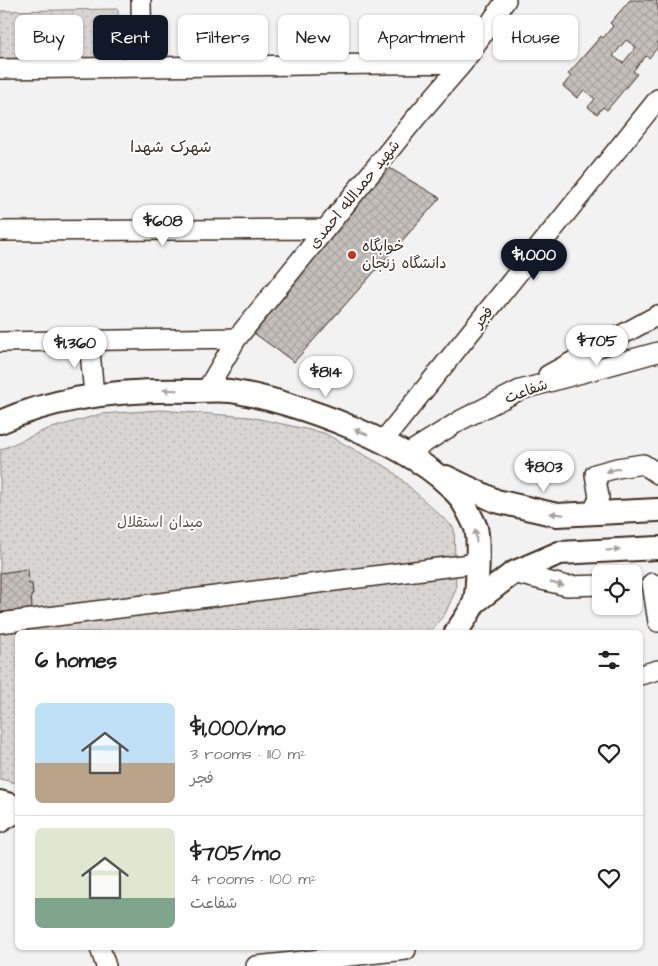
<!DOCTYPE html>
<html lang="en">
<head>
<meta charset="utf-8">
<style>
	body { margin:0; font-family:"Architects Daughter","Playpen Sans Arabic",sans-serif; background:#f6f6f6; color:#222; height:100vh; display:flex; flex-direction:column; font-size:19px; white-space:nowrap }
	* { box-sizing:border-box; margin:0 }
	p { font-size:16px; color:#767676 }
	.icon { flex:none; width:28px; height:28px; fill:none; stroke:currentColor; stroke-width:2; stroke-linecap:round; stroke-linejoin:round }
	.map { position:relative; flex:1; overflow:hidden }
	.panel { position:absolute; left:15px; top:630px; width:628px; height:320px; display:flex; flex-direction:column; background:#fff; border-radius:8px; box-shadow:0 1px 4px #0004 }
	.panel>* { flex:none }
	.top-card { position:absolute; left:15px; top:15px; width:629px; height:45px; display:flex; gap:10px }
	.controls { position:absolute; left:592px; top:565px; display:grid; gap:10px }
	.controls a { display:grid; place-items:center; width:50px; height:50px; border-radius:8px; background:#fff; box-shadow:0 1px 4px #0004; font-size:25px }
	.price { position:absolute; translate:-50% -42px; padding:0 11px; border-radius:18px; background:#fff; color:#222; font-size:16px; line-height:32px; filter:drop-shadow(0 1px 2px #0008) }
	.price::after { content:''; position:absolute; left:50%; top:30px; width:15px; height:11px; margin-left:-8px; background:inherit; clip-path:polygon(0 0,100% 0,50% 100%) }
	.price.on { background:#111827; color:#fff }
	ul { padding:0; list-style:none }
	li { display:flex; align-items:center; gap:15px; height:125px; padding:0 20px }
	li+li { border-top:1px solid #e0e0e0 }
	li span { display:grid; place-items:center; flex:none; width:140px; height:100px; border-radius:8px; color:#555 }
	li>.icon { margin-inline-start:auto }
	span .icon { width:60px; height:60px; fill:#fffc; stroke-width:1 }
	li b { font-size:21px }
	h2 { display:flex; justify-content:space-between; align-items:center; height:60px; padding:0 20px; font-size:21px }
	.chip { padding:0 18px; border-radius:8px; background:#fff; box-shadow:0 1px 4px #0004; font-size:18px; line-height:45px }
	.chip.on { background:#111827; color:#fff }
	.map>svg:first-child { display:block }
</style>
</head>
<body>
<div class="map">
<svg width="658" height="966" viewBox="0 0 658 966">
	<defs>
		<pattern id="green-dots" width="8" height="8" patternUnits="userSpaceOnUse" patternTransform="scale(1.25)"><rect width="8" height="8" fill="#d8d5d2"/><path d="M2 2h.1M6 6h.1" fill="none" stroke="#bab7b4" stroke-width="1.8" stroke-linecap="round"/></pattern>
		<pattern id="building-cross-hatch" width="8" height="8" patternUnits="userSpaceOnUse" patternTransform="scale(1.25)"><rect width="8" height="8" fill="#c6c0bd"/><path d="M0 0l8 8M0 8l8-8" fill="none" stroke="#aba5a2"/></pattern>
	</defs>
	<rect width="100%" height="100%" fill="#f3f2f2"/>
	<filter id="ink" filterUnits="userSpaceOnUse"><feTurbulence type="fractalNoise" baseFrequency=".02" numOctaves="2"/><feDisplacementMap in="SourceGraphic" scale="10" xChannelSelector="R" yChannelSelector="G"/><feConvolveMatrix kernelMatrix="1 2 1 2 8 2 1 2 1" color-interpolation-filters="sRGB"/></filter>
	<g filter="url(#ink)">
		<path fill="url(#green-dots)" stroke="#8a8078" d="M118,9L119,58L0,59V11Z
			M160,410L250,417L324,433L390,469L454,528L456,589L445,614L429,632H18L17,783L0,779V450L45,430L101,414Z"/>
		<path fill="url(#building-cross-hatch)" stroke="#3b2a1e" fill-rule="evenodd" d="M630,0H658L656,4L658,5V47L649,58L646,56L633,71L637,74L607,110L603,107L597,114L588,107L595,99L584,90L577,98L563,86L571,76L568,74L601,36L603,38L613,26L610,23ZM626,40L636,47L623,63L613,56Z
			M386,166L440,198L294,362L251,331Z
			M28,569L29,584H32L33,595H31L32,609L2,612L5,632L0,633V573Z"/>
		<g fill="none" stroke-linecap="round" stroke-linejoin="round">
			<g stroke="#3b2a1e" stroke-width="22">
				<path id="minor" d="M141,0L142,66
					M0,69L463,63
					M0,231L325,229
					M89,340L94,395
					M0,342L237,338
					M548,375L658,315
					M206,391L237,338L418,115L463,63L506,0
					M383,441L658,99
					M405,455L461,420L520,390L658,352
					M593,513L599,497L595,474L617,468L643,464L658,474
					M513,573L567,586L601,585
					M652,583L658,622
					M0,623L478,563
					M640,675L658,670
					M0,823L18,812
					M100,948L106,966
					M256,966L406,950"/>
			</g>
			<g stroke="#3b2a1e" stroke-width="26">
				<path id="major" d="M0,422C60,395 128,389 192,391C205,391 218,390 230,391C295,401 415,444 458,495C463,501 473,520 476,528C479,539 478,593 474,603C470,613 462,623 456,632
					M446,477L496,501L557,515L658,510
					M474,603L513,573L559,553L658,548
					M0,802L18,807"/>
			</g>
			<use href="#minor" stroke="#fff" stroke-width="19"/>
			<use href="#major" stroke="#fff" stroke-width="22"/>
		</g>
		<defs><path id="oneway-solid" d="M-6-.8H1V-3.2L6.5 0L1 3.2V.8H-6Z" transform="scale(1.25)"/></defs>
		<g fill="#a79f9a">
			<use href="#oneway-solid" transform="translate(170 390) rotate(-179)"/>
			<use href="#oneway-solid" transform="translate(361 432) rotate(-158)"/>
			<use href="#oneway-solid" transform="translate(613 470) rotate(166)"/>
			<use href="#oneway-solid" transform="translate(557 514) rotate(-174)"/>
			<use href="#oneway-solid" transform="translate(476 536) rotate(-94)"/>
			<use href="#oneway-solid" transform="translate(613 550) rotate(-3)"/>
			<use href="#oneway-solid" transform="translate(557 584) rotate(14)"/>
		</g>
	</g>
	<circle fill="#c8321e" stroke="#fff" stroke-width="2" cx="352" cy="255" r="5"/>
	<g text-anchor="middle" stroke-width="4" stroke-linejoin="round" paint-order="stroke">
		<g font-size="15" fill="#3b2a1e" stroke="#fff">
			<text transform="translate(354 194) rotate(-51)" y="5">شهید حمدالله احمدی</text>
			<text transform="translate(483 317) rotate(-51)" y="5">فجر</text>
			<text transform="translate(526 391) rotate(-20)" y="5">شفاعت</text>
		</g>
		<g font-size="15" fill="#3b2a1e" stroke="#fff" text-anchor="start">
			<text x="362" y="251">خوابگاه<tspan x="362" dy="17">دانشگاه زنجان</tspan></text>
		</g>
		<g font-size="15" fill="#62554b" stroke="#fff">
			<text x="160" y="527">میدان استقلال</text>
		</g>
		<g font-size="16" fill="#3b2a1e" stroke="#fff">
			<text x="171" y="152">شهرک شهدا</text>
		</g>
	</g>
</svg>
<div class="controls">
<a><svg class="icon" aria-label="locate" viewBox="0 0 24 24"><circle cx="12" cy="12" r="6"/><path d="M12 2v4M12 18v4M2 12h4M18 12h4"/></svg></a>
</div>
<b class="price" style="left:163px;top:247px">$608</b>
<b class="price on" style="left:534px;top:281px">$1,000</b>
<b class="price" style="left:597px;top:367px">$705</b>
<b class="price" style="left:75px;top:369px">$1,360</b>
<b class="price" style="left:326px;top:398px">$814</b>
<b class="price" style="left:544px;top:493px">$803</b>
<div class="top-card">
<a class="chip">Buy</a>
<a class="chip on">Rent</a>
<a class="chip">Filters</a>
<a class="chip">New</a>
<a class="chip">Apartment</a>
<a class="chip">House</a>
</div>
<section class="panel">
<h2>6 homes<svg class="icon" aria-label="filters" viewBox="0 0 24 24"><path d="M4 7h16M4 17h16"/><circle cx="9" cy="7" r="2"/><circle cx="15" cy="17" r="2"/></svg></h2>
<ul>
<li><span style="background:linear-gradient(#bfe0f5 60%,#b9a48a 0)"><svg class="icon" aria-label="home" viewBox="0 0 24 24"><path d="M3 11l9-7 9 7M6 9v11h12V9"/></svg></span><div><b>$1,000/mo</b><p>3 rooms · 110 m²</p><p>فجر</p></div><svg class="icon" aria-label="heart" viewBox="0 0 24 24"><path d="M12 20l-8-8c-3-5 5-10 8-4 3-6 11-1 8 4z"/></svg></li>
<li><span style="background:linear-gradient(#dfe7d0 70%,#7fa58c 0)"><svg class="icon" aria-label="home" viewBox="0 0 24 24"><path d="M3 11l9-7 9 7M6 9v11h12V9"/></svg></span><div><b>$705/mo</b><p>4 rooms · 100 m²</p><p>شفاعت</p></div><svg class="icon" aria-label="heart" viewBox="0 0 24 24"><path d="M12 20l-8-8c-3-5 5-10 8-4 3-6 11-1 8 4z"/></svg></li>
</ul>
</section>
</div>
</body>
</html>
